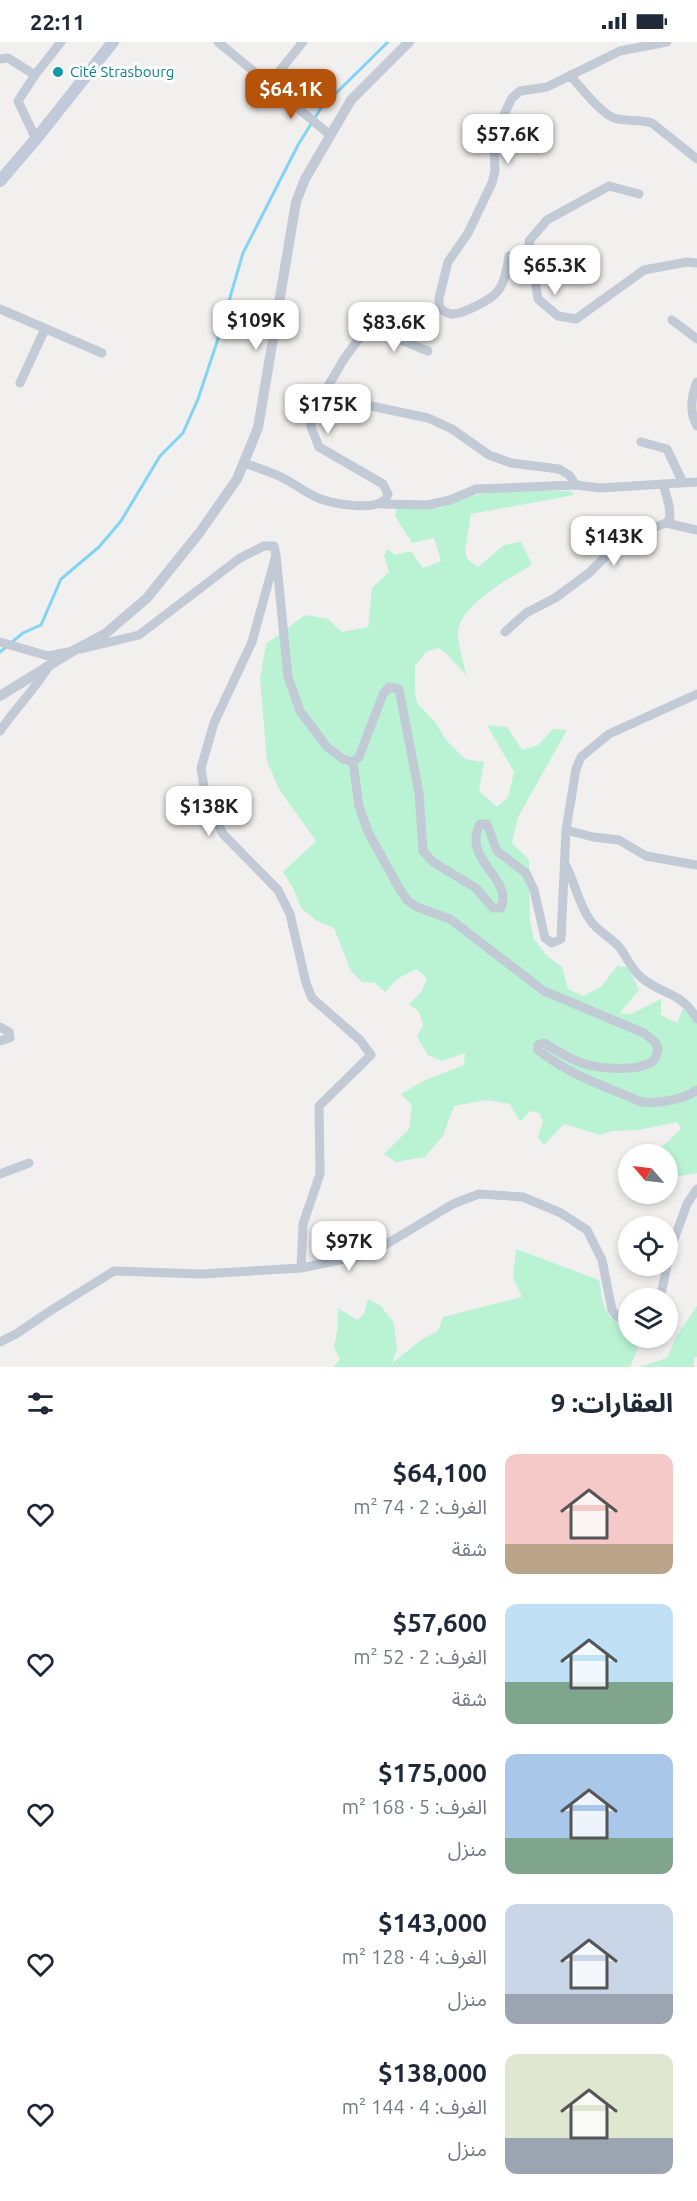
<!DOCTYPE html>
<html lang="ar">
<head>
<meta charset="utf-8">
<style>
	body { margin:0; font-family:Ubuntu,"Noto Sans Arabic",sans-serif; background:#f6f6f7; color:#1f2937; direction:rtl; height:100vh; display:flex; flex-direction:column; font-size:22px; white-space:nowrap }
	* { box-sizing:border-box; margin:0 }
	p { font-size:20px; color:#747a83 }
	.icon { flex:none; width:33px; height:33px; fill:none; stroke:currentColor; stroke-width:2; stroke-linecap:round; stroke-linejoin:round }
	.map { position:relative; height:1325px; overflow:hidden; direction:ltr }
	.panel { display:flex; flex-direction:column; background:#fff; flex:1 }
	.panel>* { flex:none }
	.needle { width:39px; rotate:298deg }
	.fabs { position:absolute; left:618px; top:1102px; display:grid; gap:12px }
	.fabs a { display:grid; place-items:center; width:60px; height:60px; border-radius:50%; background:#fff; box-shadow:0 3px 9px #0003; font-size:30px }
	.price { position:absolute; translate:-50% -51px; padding:0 14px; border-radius:12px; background:#fff; color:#222; font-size:20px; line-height:39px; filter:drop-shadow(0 2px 3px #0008) }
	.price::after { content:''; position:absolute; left:50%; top:36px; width:18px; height:14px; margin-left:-9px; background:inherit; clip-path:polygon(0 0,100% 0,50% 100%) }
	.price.selected { background:#b45309; color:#fff }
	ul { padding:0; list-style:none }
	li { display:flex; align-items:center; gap:18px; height:150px; padding:0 24px }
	li span { display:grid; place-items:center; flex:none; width:168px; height:120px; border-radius:12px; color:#555 }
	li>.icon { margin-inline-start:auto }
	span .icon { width:72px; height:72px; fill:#fffc; stroke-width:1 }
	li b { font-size:26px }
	h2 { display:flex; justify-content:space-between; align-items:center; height:72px; padding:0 24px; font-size:26px }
	.status { display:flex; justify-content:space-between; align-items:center; height:42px; padding:0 30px; background:#fff; direction:ltr }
	.status svg { height:16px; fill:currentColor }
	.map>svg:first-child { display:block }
</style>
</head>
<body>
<div class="status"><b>22:11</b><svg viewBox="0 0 49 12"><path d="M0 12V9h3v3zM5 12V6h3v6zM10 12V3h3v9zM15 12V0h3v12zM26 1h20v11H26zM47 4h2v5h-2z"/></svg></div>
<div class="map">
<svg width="697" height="1325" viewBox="0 0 697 1325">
	<rect width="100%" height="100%" fill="#f2efef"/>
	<path fill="#b9f3d4" d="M498,448L571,449L574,453L471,472L465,508L467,517L478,525L504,503L521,500L532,523C511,535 458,564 458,591C458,604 464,620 466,633L445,610L438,606L426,610L415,624V649L417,661L436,681L445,697L465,717L484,720L479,749L497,765L508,755L514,730L487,683L507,685L522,708L538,703L553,687L567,688L518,775L512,801L529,818L530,879L534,897L547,914L562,925L568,947L583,954L601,945L617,924L628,925L639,948L620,971L631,972L661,957V973L677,981L683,966L697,975V1131L668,1136V1113H653L681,1087L677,1080L639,1088L612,1089L600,1093L564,1082L544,1103L538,1095L543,1079L539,1071L530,1069L520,1080L510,1062L486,1058L454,1064L443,1094L425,1115L396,1120L384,1112L409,1087L412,1063L401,1052L425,1038L464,1023L465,1011L442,1019L428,1013L417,995L423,983L419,970L409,962L422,949L427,936L416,927L397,937L385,950L375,941L362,940L351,929L334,886L317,879L301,866L293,846L283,830L316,799L279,747L267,719L260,637L266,602L305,573L328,577L342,590L368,585L372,546L389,530L384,513L388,507L395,513L411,509L423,526L441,519L434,496L412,501L395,474L397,465L440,466L467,455Z
		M516,1207L599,1238C604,1265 602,1275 628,1286V1296H642L630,1325H333L340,1317L334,1305L338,1285V1266L357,1278L364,1272L368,1257L381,1264L394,1281L397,1308L392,1321L421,1298L438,1289L443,1275L522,1255L513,1236Z
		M697,1264V1315H694V1325H639L667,1316L676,1295Z"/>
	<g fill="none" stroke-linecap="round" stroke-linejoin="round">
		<path stroke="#82d4f4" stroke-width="3" d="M0,610L23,591L41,583L61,537L99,505L121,479L160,414L183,391L198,357L217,300L243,211L298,103L321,66L388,0"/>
		<path stroke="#c1cad5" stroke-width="9" d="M218,0L269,42L303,0
			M0,17L8,16L35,33L61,0
			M35,33L18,59L36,97
			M570,33C579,44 602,72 614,76C627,80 640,77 652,81L697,117
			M269,42L330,93
			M639,152L609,144L547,178L529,199L538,257L558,274L576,277L644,228L687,220L697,221
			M509,214C507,226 505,241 497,250C491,258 461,273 451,272C446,271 442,268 439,264V256L448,220L468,191L492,141L495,129L494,104L498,85L512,56L520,49L547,45L620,9L667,0
			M0,267L102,311
			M672,278L697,297
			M363,291C385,288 408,302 428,309
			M697,340C691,355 689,370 697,384
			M20,341L45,287
			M321,356L344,317L363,291L371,266
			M641,400L667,407L683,441
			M244,421C256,425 268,429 279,434C292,440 303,449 316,455C330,462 383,472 388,452L383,442L319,405L311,385L312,376L321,356L332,353L352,360L428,376L452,387L489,413L511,421L559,427L569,433L576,443
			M381,462L428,463L450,458L476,447L576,443L600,446L697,440
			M666,481L697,488
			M276,513L288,635L300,669L327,705L343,717L353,720L359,715L383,652L389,645L399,647L419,751L423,809L433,820L476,846L493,866H501C514,836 461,818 480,782H487L497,809L526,831L534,848L545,896L552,901L561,897L566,788L576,727L581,715L609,692L697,652
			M505,590L526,571L555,556L589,531L616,504L643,489L666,481L670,476L669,463L663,442
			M0,600L48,614L68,610
			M81,607L139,593L240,516L264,504H274L276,513L252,600L214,681L201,726L206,757L223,792L278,848L290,872L306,941L312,956L360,998L371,1013L319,1064L320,1132L303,1182L301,1226
			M0,689C15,667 35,647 49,624
			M353,720L359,764L368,790L398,844L407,858L417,865L450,877L544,949L644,991L654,999L658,1006C657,1012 656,1018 650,1021C635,1029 601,1027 585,1022C571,1018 556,1008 544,1001L538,1003V1008C564,1029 595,1041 625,1053C630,1055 634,1057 638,1059C655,1063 683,1058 697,1048
			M566,788L593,795L619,798L646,814L697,823
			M565,822C575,840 578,861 590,878C598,890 611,895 620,906C627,915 632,929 642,936C662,953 681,949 697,977
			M0,985L9,990L10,996L0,999
			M0,1132L29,1121
			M668,1214L687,1162L697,1147
			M660,1257L667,1224
			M0,1300L16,1292L50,1269L114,1229L202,1232L301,1226L370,1212L453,1162L479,1152L523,1155L561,1171L587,1188L602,1218L612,1268L617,1275L628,1280"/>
		<path stroke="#c1cad5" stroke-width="10" d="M0,654L71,610L105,592L147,556L200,490L237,437L258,386L296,160L305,137L351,58L409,0"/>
		<path stroke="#c0cada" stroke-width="12" d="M0,139L36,97L113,0"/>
	</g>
	<circle fill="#0f9aa8" stroke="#fff" stroke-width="2" cx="58" cy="30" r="6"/>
	<g text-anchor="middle" stroke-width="6" stroke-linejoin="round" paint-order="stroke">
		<g font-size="15" fill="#0d838f" stroke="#fff" text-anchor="start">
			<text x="70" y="35">Cité Strasbourg</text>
		</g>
	</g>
</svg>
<div class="fabs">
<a><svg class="needle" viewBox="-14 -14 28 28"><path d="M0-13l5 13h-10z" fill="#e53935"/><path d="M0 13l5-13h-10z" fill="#747a83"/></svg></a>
<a><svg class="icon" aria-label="locate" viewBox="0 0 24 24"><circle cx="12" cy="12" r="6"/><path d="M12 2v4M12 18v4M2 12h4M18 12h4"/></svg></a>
<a><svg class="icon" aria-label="layers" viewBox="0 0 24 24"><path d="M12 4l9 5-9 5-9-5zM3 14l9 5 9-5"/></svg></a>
</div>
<b class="price selected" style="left:291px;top:78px">$64.1K</b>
<b class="price" style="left:508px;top:123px">$57.6K</b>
<b class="price" style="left:555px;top:254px">$65.3K</b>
<b class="price" style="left:256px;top:309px">$109K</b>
<b class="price" style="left:394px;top:311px">$83.6K</b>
<b class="price" style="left:328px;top:393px">$175K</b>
<b class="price" style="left:614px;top:525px">$143K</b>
<b class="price" style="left:209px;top:795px">$138K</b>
<b class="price" style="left:349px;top:1230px">$97K</b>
</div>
<section class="panel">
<h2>العقارات: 9<svg class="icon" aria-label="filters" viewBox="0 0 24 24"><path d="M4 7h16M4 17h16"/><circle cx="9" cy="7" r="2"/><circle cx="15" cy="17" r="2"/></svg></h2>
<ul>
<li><span style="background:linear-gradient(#f6c9c9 75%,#b9a48a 0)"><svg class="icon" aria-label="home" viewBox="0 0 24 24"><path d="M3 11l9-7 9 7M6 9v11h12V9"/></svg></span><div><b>$64,100</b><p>الغرف: 2 · 74 m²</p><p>شقة</p></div><svg class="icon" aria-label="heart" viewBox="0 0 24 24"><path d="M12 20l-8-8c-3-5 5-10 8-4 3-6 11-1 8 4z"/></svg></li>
<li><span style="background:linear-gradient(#bfe0f5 65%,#7fa58c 0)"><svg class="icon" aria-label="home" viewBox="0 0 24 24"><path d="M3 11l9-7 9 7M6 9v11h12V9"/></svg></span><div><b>$57,600</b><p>الغرف: 2 · 52 m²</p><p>شقة</p></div><svg class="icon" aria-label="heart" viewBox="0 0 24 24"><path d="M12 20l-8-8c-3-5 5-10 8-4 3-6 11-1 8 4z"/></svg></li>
<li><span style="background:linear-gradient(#a9c7e8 70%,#7fa58c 0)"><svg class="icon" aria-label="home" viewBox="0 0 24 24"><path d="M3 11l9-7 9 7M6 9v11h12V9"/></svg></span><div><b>$175,000</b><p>الغرف: 5 · 168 m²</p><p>منزل</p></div><svg class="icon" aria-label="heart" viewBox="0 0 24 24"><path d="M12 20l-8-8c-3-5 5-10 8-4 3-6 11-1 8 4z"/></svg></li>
<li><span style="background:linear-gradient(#c9d6e8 75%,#9aa5b1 0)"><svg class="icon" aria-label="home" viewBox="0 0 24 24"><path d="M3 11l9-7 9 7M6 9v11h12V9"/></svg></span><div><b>$143,000</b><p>الغرف: 4 · 128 m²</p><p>منزل</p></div><svg class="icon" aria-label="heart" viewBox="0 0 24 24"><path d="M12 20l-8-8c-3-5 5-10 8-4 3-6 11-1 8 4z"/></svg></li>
<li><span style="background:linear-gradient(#dfe7d0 70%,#9aa5b1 0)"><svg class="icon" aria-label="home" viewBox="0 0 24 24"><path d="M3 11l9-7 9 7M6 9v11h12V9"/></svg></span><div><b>$138,000</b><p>الغرف: 4 · 144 m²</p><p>منزل</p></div><svg class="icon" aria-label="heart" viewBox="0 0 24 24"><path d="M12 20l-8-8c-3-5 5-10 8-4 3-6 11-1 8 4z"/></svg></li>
</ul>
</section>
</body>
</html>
